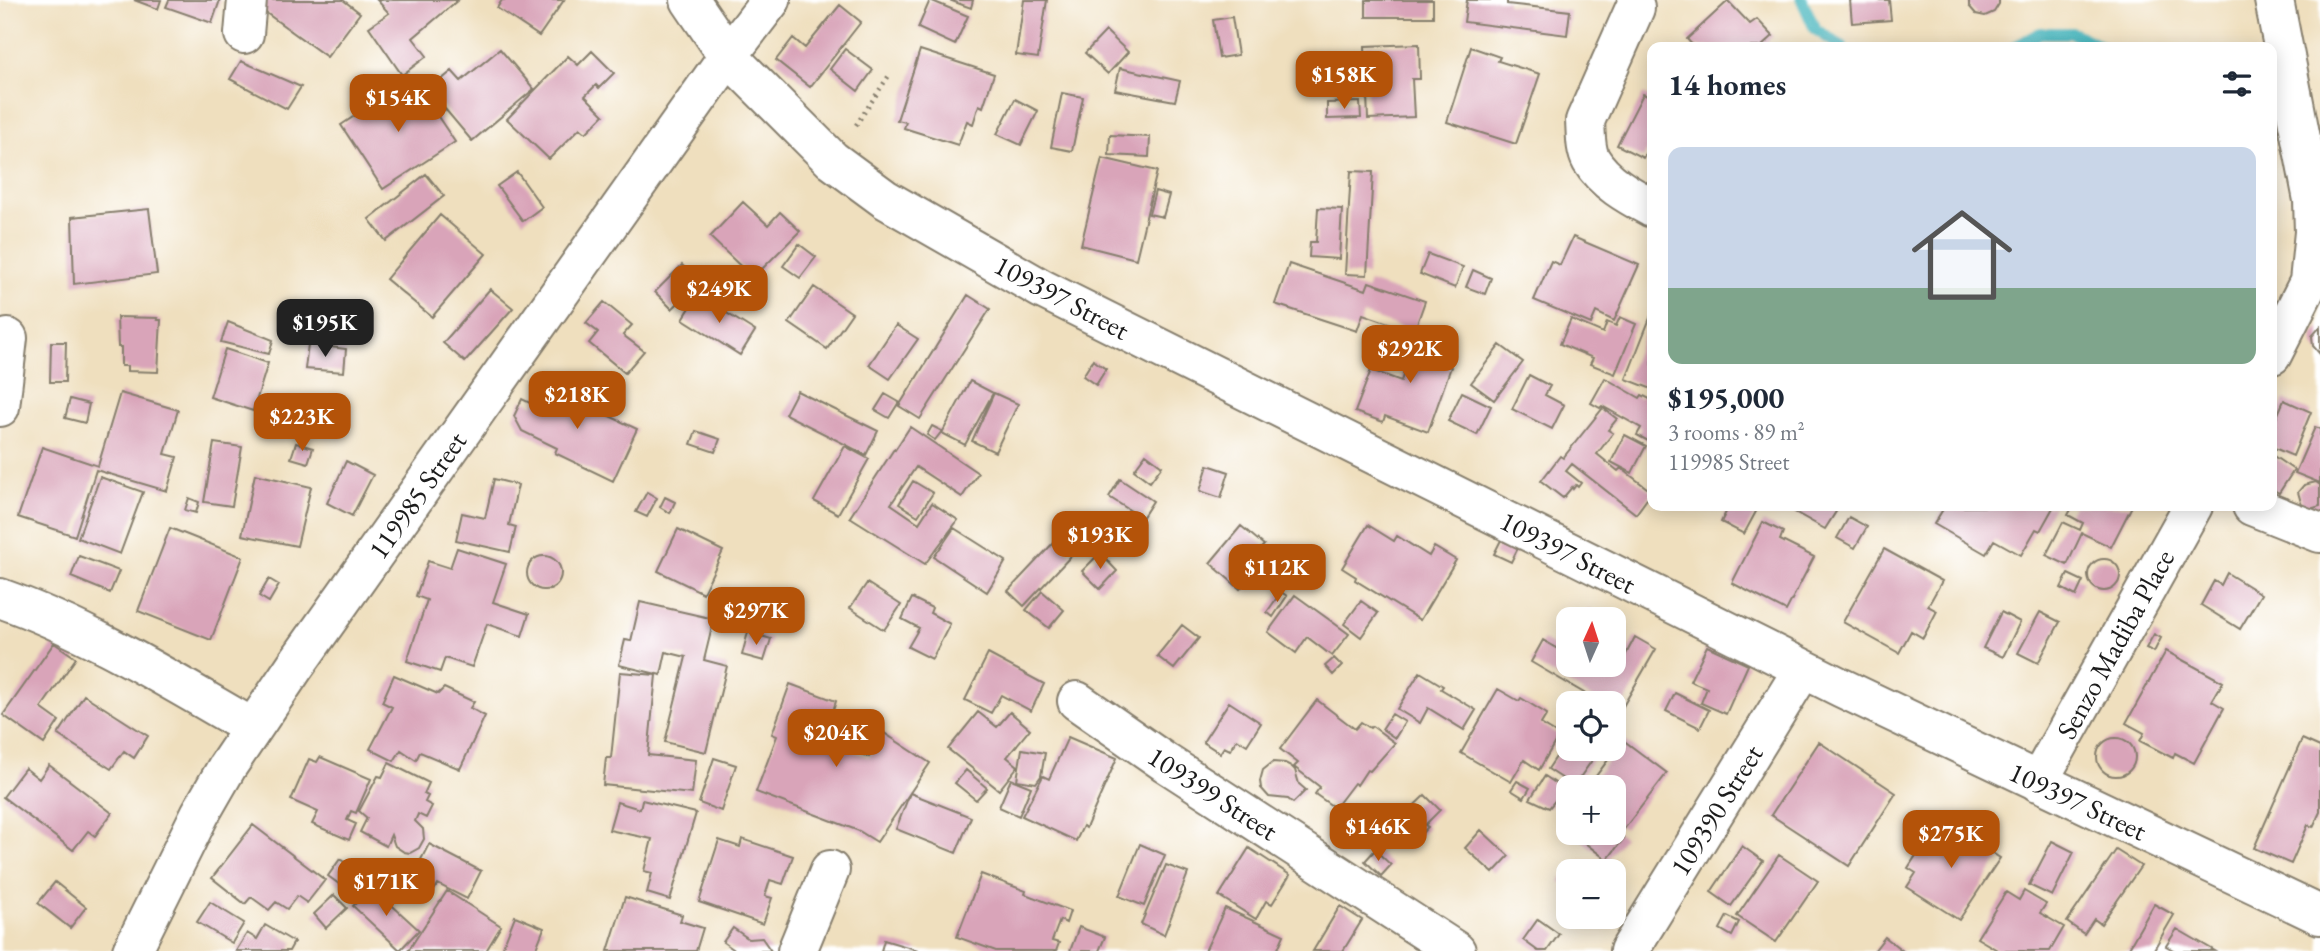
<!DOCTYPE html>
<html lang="en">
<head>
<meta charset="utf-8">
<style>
	body { margin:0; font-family:"EB Garamond",serif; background:#f2f2f3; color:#1f2937; height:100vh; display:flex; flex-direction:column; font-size:26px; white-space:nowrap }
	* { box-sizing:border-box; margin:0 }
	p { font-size:23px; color:#747a83 }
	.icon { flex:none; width:38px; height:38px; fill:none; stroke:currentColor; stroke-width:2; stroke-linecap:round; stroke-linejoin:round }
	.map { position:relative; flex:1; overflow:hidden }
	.details { position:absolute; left:1647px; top:42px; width:630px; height:469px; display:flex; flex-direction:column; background:#fff; border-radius:14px; box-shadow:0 4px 18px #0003 }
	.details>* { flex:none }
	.needle { width:46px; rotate:3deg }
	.buttons { position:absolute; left:1556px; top:607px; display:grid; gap:14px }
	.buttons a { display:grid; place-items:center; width:70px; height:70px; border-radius:14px; background:#fff; box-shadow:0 4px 18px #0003; font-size:35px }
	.price { position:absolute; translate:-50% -60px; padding:0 16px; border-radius:14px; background:#b45309; color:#fff; font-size:23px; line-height:46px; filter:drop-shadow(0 2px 4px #0008) }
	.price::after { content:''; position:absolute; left:50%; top:42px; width:21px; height:16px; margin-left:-10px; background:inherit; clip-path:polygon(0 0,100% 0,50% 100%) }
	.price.current { background:#222; color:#fff }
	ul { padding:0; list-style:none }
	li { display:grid; align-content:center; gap:14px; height:371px; padding:0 21px }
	li span { display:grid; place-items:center; height:217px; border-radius:14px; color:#555 }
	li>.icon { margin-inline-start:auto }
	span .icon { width:126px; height:126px; fill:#fffc; stroke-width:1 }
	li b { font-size:30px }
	h2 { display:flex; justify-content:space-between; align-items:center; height:84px; padding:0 21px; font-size:30px }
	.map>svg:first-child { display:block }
</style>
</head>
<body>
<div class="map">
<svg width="2320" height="951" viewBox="0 0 2320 951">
	<rect width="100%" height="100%" fill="#fff"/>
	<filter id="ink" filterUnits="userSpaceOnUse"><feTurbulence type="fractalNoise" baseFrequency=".0143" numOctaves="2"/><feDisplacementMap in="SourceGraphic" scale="14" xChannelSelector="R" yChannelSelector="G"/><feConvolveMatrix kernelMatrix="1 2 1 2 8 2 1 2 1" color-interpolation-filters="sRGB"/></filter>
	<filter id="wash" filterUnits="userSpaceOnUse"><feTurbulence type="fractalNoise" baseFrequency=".00686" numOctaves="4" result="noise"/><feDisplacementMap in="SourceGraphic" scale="28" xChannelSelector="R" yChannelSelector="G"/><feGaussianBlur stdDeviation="1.57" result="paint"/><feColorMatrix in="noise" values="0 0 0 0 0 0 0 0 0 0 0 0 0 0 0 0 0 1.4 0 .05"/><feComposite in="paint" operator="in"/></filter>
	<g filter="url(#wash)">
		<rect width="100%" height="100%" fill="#efdfbe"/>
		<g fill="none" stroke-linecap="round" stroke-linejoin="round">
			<path stroke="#46b6bd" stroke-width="12" d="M1802,0L1815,29L1842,47
				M2015,47L2040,33H2072L2102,47"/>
		</g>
		<g id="blocks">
			<path fill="#d9a4b9" d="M134,0H161L158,9Z
				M169,0H220L212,23L166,7Z
				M263,0H343L360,13L327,57L258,7Z
				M377,0H458L413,38L427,56L402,75L369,27L389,13Z
				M502,0H564L539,36L497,8Z
				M930,0L968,16L955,45L918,28Z
				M949,0H973L971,8Z
				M1024,0H1047L1038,58L1016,55Z
				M1366,0H1433V17H1366Z
				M1467,0H1507V4L1570,11L1567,35L1464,22Z
				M1850,0H1889L1891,20L1852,23Z
				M1969,0H1999V4L1994,12L1985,16L1976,14L1969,6Z
				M1728,1L1750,24L1757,19L1773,36L1761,47H1694L1687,39Z
				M840,5L861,22L810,87L776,60L793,38L805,48Z
				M1232,17L1238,55L1219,58L1213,20Z
				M1106,31L1128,52L1108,74L1085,53Z
				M1419,44L1420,79H1412L1414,117L1368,119L1365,46Z
				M1471,47L1500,57L1498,61L1540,74L1516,144L1447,122Z
				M500,49L534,89L472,141L429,90L452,71L461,81Z
				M845,49L873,70L858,91L830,69Z
				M920,50L994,74L983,107L979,105L973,124L967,121L958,145L904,128L906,122L897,120Z
				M592,51L614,73L599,88L596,85L585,96L604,115L586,133L580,128L549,159L507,119L568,56L578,65Z
				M241,61L301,87L287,109L230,79Z
				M1120,68L1180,81L1175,101L1115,90Z
				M412,78L455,142L383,189L341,125Z
				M1062,93L1083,97L1072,151L1051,147Z
				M1643,94L1652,98V140L1643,158L1617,145Z
				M1015,99L1038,111L1021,145L997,134Z
				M1360,102L1361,118L1327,119V103Z
				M1110,135L1150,137L1149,157L1109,155Z
				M1102,158L1157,171L1136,259L1081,245Z
				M1351,171L1373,172L1367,275L1345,274Z
				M517,172L542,207L523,221L497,186Z
				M426,174L444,196L386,241L369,219Z
				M1155,191L1169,195L1163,217L1149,214Z
				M743,202L768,225L780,212L800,231L753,278L710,237Z
				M1318,208L1342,209L1339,259L1309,257L1310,242H1316Z
				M149,209L157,274L74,284L72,217Z
				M440,215L486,254L432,317L386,279Z
				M1573,237L1639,265L1614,321L1596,312L1591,324L1534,300L1551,261L1560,265Z
				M799,244L816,257L800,278L783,266Z
				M1428,254L1463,267L1455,288L1420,274Z
				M1289,264L1366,290L1369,282L1425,301L1414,332L1363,314L1357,331L1275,304Z
				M682,265L700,282L672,309L655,292Z
				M1473,270L1491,278L1485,294L1466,287Z
				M814,287L852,313L827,349L789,323Z
				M490,289L513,308L465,362L443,343Z
				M698,295L755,331L740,355L683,319Z
				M968,295L990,309L920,419L899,406Z
				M604,302L632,325L623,335L644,351L625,373L589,343L598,332L586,323Z
				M1652,313V389L1626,379Z
				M117,317L158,318L157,320H161L158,372L127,371V366H121V347H118Z
				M1620,317L1636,324L1615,374L1590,364L1593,358L1560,344L1571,319L1603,333L1607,322L1616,326Z
				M228,322L273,340L269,354L221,342Z
				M896,325L918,339L890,379L869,365Z
				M2320,327V354L2313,346L2312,336Z
				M1420,328L1453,340L1444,365L1451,367L1428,432L1385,416L1383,422L1355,412L1371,370L1401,381Z
				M51,342H66L65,382H50Z
				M308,344L346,349L344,372L305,369Z
				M1500,345L1523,362L1494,400L1471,383Z
				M225,349L268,363L253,411L210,397Z
				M1093,360L1106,369L1096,385L1083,376Z
				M1529,375L1550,386L1545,395L1564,405L1552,429L1512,409Z
				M1605,378L1640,398L1642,395L1652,400V443L1637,435L1641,428L1602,406L1600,408L1591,403Z
				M970,381L993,393L965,445L942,433Z
				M544,385L637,429L613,481L555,453L557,448L522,431L514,416L522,399L534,405Z
				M797,391L878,431L866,455L785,414Z
				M1462,392L1491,406L1477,435L1448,421Z
				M120,393L178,410L165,454L177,457L167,491L96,470L75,536L18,517L42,447L98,466Z
				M994,393L1018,404L995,452L972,441Z
				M885,394L899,402L889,418L875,410Z
				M70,399L89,404L85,423L65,418Z
				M2284,400L2311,412L2293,456L2272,447V428Z
				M1603,408L1617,419L1608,430L1613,433L1597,454L1618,471L1621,468L1652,492L1636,514L1572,464L1566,471L1581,483L1578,487L1576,485L1573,489L1572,487L1563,498L1541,481L1560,456L1563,458Z
				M932,426L942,431L935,440L927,435Z
				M910,427L978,473L962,497L916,467L891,504L919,523L932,503L958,520L925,564L850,517L894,449L895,450Z
				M2315,427L2320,429V483L2295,473Z
				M696,431L720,439L715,452L691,444Z
				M1625,435L1646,446L1632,473L1611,462Z
				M214,443L242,447L232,506L204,502Z
				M296,443L313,448L308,463L291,458Z
				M845,446L869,459L838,514L814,501Z
				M1146,454L1162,466L1150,482L1134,470Z
				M2272,455L2294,470L2279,493L2272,489Z
				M346,461L373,475L352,516L327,503Z
				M1208,465L1229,472L1221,498L1200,491Z
				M255,474L311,487L297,546L242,535Z
				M100,477L143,492L120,554L78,538Z
				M494,479L518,485L509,525L516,527L510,552L456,540L462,513L485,518Z
				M1120,479L1153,501L1142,518L1109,497Z
				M913,481L933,493L918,516L899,504Z
				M2316,482L2320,485V506L2310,509L2302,506L2298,492L2304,485Z
				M647,492L657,498L647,517L636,512Z
				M665,497L675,502L670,513L660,507Z
				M189,498L199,502L196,513L185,510Z
				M1729,506H1759L1744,534L1721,522Z
				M1797,506H1830L1837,510L1825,529L1793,511Z
				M1945,506L1957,507L2054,506L2040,531L2036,529L2021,555L1994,540L1986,554L1934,524Z
				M2073,506H2132L2111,547L2082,533L2067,565L2046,555L2063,522L2080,530L2083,523L2068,515Z
				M1849,517L1867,527L1855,548L1837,538Z
				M1763,522L1783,532L1780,540L1814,557L1786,611L1732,583Z
				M1368,525L1394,541L1397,536L1429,556L1434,547L1456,560L1420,620L1355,580L1356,577L1342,568Z
				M1241,526L1264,545L1247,564L1256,571L1240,589L1210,563Z
				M170,528L243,557L211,640L138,611Z
				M954,528L1006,561L987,592L934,557Z
				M678,529L723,551L703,593L658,571Z
				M1056,540L1072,555L1024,606L1008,591Z
				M1501,540L1518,548L1511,562L1494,554Z
				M457,548L506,564L493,602L529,614L522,636L487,624L472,667L445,658L440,672L407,661L427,600L416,596L428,561L450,568Z
				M1884,549L1942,581L1928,606L1937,611L1923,638L1911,631L1899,653L1843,622Z
				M1100,553L1117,571L1100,589L1082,571Z
				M79,556L119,571L110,593L71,577Z
				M527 573a17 17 0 1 1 34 0a17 17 0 1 1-34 0Z
				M2088 575a16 16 0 1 1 32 0a16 16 0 1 1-32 0Z
				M2227,573L2261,594L2240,629L2201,605L2214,581L2221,585Z
				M2068,574L2083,581L2076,596L2061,588Z
				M269,579L279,585L269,602L259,596Z
				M867,583L901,605L884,630L850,608Z
				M1042,591L1064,610L1049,628L1026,610Z
				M1281,592L1287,596L1273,617L1267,612Z
				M1295,595L1349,634L1332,656L1307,637L1296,653L1268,632Z
				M912,598L932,608L930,613L950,624L932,659L908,647L919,628L902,619Z
				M1361,601L1378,613L1361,637L1344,624Z
				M640,602L714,619L704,660L727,666L706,752L665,742L686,657L666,652L661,675L619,665L625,640L631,641Z
				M1589,608L1610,620H1582Z
				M2001,612L2020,622L2003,657L1983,648Z
				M2040,612L2060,622L2038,663L2018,653Z
				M1182,625L1199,638L1174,669L1157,656Z
				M748,632L771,639L764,661L742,655Z
				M2154,634L2161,638L2154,652L2146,648Z
				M1635,637L1656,649L1619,713L1614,709V704H1603L1531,662L1543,640L1564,652L1568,644V665H1614V651L1624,658Z
				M54,643L76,658L41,708L59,721L44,744L3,715Z
				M1707,646L1748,665L1726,714L1701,703L1707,688L1690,681Z
				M2166,651L2223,682L2212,701L2224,708L2194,763L2175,753L2173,758L2140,741L2144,733L2126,723Z
				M988,654L1044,684L1031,711L1001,695L991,713L965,700Z
				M1334,658L1342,666L1333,675L1325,666Z
				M620,672L656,675L648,755L696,760L692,794L603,785L606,758H611Z
				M1420,672L1443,686L1441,689L1476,710L1464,730L1428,708L1420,723L1397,709Z
				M394,675L438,694L444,688L474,702L470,708L485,716L460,769L420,752L416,760L401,750L394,761L370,749L392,707L382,702Z
				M790,684L836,701L824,740L869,757L884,733L930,763L877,842L859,831L756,792L777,736L772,734Z
				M1498,689L1519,701L1521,698L1547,714L1541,724L1559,735L1539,770L1524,760L1511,782L1461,753Z
				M1675,693L1709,710L1700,728L1666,711Z
				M84,695L148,736L134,758L124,751L111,769L58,735Z
				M1317,700L1355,729L1361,722L1370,728L1372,726L1395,743L1370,771L1367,770L1357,785L1354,783L1335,808L1315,794L1320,787L1294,767L1298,763L1280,749Z
				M1229,702L1261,723L1247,745L1237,739L1230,750L1224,747L1220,753L1203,742Z
				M978,712L997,727L1010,712L1030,729L1007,757L1018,766L999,790L948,749Z
				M1392,714L1405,722L1395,738L1382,729Z
				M1068,737L1117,758L1086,828L1083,826L1076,841L1022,816L1043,776L1049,779Z
				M2097 757a19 19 0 1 1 38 0a19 19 0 1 1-38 0Z
				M1568,739V749H1600L1574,786L1548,769Z
				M2302,739L2320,747V812L2313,827L2308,825L2291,864L2254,848Z
				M1623,740L1667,773L1624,829L1614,821V788H1587Z
				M1819,742L1896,793L1849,866L1771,815Z
				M1022,749L1045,753L1041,776L1036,783L1017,780Z
				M320,757L371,779L356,813L351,811L347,820L356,824L349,840L312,824L318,812L291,800L309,759L317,762Z
				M714,758L736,765L721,811L699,803Z
				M1273,762L1285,763L1291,766L1295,770L1299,784L1306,790L1293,803L1288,799L1269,797L1261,788L1260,781L1263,770Z
				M389,763L429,783L424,794L428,796L425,802L432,806L426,818L418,814L415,821L423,829L424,839L419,848L410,853L404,852L395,846L391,835L386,846L360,832L367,818L359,811L378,776L382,777Z
				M49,765L112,813L95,836L88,831L73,850L3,797L25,768L39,779Z
				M966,770L987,788L976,800L955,783Z
				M1545,776L1564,789L1549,808L1530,799Z
				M1011,779L1031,787L1019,816L999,807Z
				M1517,781L1530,788L1524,798L1511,790Z
				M910,793L971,817L956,853L896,829Z
				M1425,795L1440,810L1425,825L1428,827L1416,839L1398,821Z
				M642,800L696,813L670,900L647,893L652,873L644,871L652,839L609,830L617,802L640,809Z
				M1568,809V830L1557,822Z
				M1938,821L1947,828L1949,825L2000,858L1959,920L1907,887L1916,873L1908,868Z
				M253,825L325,880L307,903L297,896L287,909L276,902L269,910L251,897L245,904L212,878Z
				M1481,830L1509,856L1493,873L1465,848Z
				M1614,830L1624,838L1607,860L1572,833H1614Z
				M742,839L793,856L783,884L770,880L765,896L772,898L763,924L699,902L719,840L740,847Z
				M2052,841L2074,852L2052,896L2029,885Z
				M429,844L481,871L467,899L438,884L435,889L412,877Z
				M1140,844L1165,855L1144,906L1119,896Z
				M1742,846L1763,861L1731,906L1711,892Z
				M1249,848L1290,875L1272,904L1266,901L1256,919L1219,896Z
				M1375,850L1391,865L1381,876L1365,861Z
				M2116,850L2141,866L2101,924L2094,919L2084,934L2067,922Z
				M1779,855L1818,881L1776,942L1737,916Z
				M340,859L371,882L358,898L328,876Z
				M1574,863L1586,872H1568V887L1560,881Z
				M1166,865L1188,873L1164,935L1141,924Z
				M981,874L1026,891L1025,894L1070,911L1066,923L1060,920L1052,941L1059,943L1056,951H996L957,937Z
				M55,882L86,907L70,928L38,903Z
				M372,887L419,930L400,950L353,906Z
				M447,891L501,926L486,951H408Z
				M2024,891L2046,904L2040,913L2064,927L2050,951H1999L1977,938L2006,892L2019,900Z
				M334,895L347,908L326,928L314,914Z
				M625,897L682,915L680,921L703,928L696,951H608Z
				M210,902L244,923L232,943L197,922Z
				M2154,904L2174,915L2153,951H2127Z
				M1340,906L1362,920L1343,951H1313Z
				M1225,908L1284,935L1277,951H1205Z
				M515,916L544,928L535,951L502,949Z
				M1727,916L1739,922L1732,936L1720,929Z
				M1538,919L1559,934L1547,951H1538L1523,940Z
				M265,925L294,942L289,951H236L247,933L257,939Z
				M1079,927L1105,937L1099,951H1070Z
				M733,928L749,939L762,938L771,951H736L723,942Z
				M2177,929L2215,951H2175L2166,946Z
				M1885,937L1903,951H1874Z
				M884,940L918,950V951H881Z"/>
		</g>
	</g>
	<g filter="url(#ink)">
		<use href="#blocks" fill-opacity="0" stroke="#867e6d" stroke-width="2"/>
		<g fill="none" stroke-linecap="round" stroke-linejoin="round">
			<g stroke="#867e6d" stroke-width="42">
				<path id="street" d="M690,0L728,56L832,160L885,199L1042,289L1842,688L2320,915
					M1635,8L1585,121C1586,134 1585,149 1591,160C1605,183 1630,196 1652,208
					M244,34L247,0
					M2272,355L2309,282L2314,232L2313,200L2274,0
					M0,407L8,338
					M2252,506L2320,533
					M0,598C90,630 171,681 253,728
					M1077,701L1166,763L1456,951
					M2038,782L2193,506
					M132,951L200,814L227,767L295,666L728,56L771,0
					M797,951L830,870
					M1629,951L1803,669"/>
			</g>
			<path stroke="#867e6d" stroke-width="4.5" stroke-dasharray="2 5" stroke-linecap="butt" d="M856,125L890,74"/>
			<use href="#street" stroke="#fff" stroke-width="38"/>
		</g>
	</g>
	<g text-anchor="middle" stroke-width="6" stroke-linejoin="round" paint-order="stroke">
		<g font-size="28" fill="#1c1c1c" stroke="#fff">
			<text transform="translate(1062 297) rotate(28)" y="10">109397 Street</text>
			<text transform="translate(417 495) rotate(-55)" y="10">119985 Street</text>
			<text transform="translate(1568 552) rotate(27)" y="10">109397 Street</text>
			<text transform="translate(2115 644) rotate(-61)" y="10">Senzo Madiba Place</text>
			<text transform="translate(1213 793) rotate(33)" y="10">109399 Street</text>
			<text transform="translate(2078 801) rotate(25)" y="10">109397 Street</text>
			<text transform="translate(1716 810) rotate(-58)" y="10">109390 Street</text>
		</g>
	</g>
</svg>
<div class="buttons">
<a><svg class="needle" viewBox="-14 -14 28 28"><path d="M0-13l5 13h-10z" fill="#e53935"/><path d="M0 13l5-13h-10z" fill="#747a83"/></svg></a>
<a><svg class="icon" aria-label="locate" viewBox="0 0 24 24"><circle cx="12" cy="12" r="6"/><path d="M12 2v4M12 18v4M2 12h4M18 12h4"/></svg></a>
<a>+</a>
<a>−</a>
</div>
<b class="price" style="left:1344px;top:111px">$158K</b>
<b class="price" style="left:398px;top:134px">$154K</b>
<b class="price" style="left:719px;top:325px">$249K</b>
<b class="price current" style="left:325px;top:359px">$195K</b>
<b class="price" style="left:1410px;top:385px">$292K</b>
<b class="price" style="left:577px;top:431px">$218K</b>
<b class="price" style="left:302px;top:453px">$223K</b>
<b class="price" style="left:1100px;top:571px">$193K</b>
<b class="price" style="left:1277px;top:604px">$112K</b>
<b class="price" style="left:756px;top:647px">$297K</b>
<b class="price" style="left:836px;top:769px">$204K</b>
<b class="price" style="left:1378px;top:863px">$146K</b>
<b class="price" style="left:1951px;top:870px">$275K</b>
<b class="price" style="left:386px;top:918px">$171K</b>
<section class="details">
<h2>14 homes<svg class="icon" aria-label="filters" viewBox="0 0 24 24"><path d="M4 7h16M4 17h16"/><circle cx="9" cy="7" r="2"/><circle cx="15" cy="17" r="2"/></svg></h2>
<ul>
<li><span style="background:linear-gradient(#c9d6e8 65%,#7fa58c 0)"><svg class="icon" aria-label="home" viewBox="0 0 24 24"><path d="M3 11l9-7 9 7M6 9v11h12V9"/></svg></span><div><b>$195,000</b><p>3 rooms · 89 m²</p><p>119985 Street</p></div></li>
</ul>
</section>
</div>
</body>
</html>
